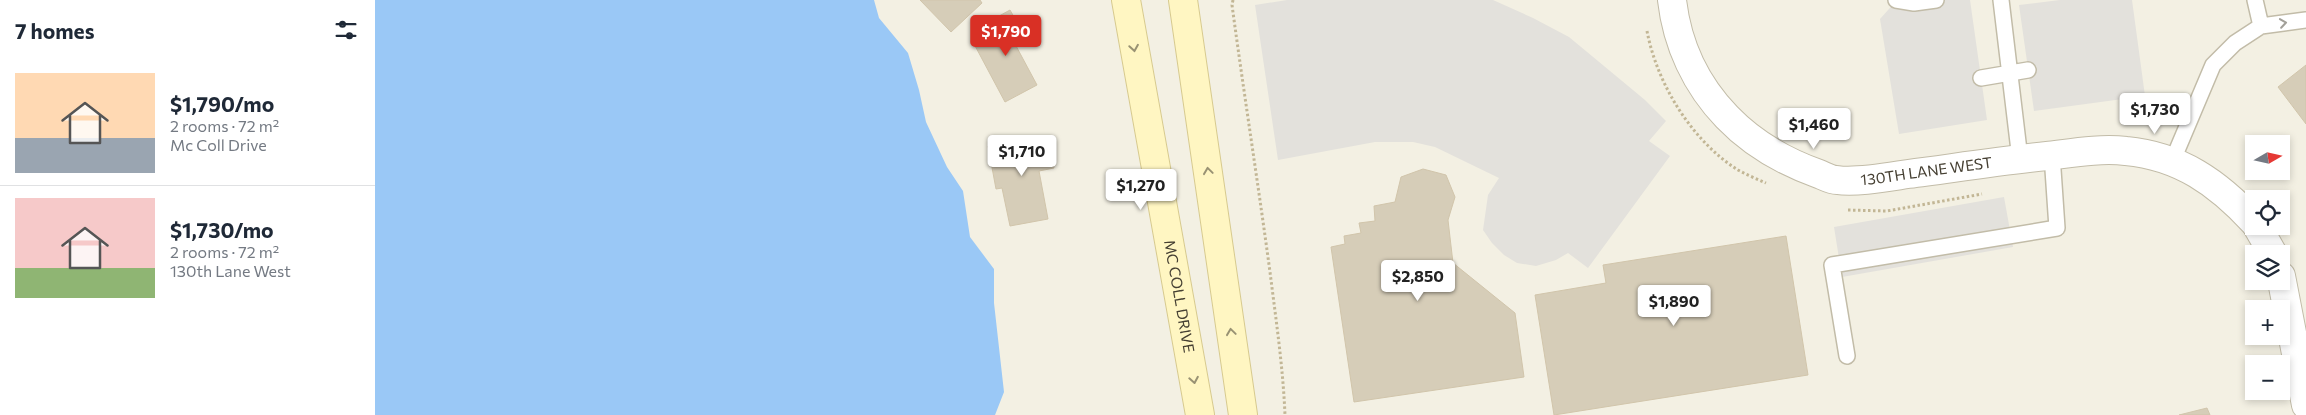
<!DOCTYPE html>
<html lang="en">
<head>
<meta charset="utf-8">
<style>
	body { margin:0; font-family:Commissioner,sans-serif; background:#f6f6f7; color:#1f2937; height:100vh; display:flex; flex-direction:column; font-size:19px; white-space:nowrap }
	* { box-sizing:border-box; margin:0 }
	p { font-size:16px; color:#747a83 }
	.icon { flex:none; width:28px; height:28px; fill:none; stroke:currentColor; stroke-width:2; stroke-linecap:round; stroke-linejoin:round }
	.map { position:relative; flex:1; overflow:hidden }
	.side { display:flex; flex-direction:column; background:#fff; width:375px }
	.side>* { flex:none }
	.needle { width:32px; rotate:81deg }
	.fabs { position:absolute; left:1870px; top:135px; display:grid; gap:10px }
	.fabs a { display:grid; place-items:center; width:45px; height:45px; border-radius:0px; background:#fff; box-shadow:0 2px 8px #0003; font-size:25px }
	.price { position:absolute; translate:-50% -42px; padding:0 11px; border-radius:5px; background:#fff; color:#222; font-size:16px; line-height:32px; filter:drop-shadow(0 1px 2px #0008) }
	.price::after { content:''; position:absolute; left:50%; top:30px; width:15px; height:11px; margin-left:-8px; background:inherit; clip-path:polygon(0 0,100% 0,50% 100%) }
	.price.on { background:#d93025; color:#fff }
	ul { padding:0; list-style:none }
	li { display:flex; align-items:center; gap:15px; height:125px; padding:0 15px }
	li+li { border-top:1px solid #e0e1e3 }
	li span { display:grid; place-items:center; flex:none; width:140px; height:100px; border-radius:0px; color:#555 }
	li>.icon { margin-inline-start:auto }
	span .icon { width:60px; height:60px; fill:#fffc; stroke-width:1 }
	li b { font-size:21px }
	h2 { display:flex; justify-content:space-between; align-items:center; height:60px; padding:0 15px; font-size:21px }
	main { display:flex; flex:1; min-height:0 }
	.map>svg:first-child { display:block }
</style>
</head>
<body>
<main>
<section class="side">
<h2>7 homes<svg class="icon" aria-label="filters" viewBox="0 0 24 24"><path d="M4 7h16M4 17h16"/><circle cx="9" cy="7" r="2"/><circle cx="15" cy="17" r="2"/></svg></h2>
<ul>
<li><span style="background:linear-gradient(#ffd9b3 65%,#9aa5b1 0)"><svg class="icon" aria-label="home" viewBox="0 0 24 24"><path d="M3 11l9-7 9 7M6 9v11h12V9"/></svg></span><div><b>$1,790/mo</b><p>2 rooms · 72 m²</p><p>Mc Coll Drive</p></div></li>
<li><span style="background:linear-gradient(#f6c9c9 70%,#8fb573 0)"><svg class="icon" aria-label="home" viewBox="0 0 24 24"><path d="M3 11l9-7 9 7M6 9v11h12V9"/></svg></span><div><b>$1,730/mo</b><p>2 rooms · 72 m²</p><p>130th Lane West</p></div></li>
</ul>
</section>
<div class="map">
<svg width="1931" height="415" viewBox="0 0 1931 415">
	<rect width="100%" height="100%" fill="#f3f0e3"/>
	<path fill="#e3e1dc" d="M912,0H1118L1158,18L1194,37L1270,100L1291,121L1274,141L1295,156L1213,268L1193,253L1181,260L1161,266L1142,263L1129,255L1117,243L1108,230L1113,195L1124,178L1060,147L1038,142H1000L903,160L880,5Z
		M1522,0H1595L1612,120L1524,134L1505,19Z
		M1685,0H1757L1770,96L1659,111L1644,5Z
		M1629,197L1638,247L1467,277L1459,227Z"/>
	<path fill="#9ac8f6" d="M0,0H499L504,18L533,53L544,90L551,122L572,167L588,191L595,237L619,269V303L629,392L620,415H0Z"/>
	<path fill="#d6cdb8" stroke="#d1c5ab" d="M545,0H605L607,3L576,32Z
		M635,10L651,38L640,44L662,85L630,102L598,42L620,30L615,21Z
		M1931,65V124L1903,87Z
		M673,136L679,168L664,171L673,219L635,226L627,188L621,189L613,146Z
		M1048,169L1071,175L1080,197L1073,220L1078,263L1140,313L1149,377L979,402L956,247L970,244L969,236L986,233L984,223L1000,221L999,206L1020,202L1026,177Z
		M1411,236L1433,375L1179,415L1160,295L1231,283L1228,265Z
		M1832,408L1835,415H1804Z"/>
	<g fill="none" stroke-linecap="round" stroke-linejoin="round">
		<g stroke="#c2bca8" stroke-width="18">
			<path id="service" d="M1521,0L1539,3L1561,0
				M1626,0L1645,159
				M1886,26L1931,20
				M1606,78L1653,70
				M1797,162L1838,65L1860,43L1886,26L1880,0
				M1472,356L1457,265L1682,228L1677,155"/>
		</g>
		<g stroke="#c2bca8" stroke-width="30">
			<g id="minor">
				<path id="s1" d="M1297,0C1302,44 1321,85 1352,117C1377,143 1410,162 1444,174C1449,176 1456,180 1462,180C1481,183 1513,177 1533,174C1579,168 1625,161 1672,156C1697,153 1725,148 1751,151C1805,156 1843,183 1879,222"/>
				<path d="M1882,226L1898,254"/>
				<path d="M1906,276L1931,405"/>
			</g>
		</g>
		<g stroke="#d7ca8f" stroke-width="30">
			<g id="secondary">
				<path id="s2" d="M751,0L825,415"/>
				<path d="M808,0L868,415"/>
			</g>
		</g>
		<path stroke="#c2b695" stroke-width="3" stroke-dasharray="2.5 2.5" stroke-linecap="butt" d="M858,0L857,5C869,94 883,183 895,272C901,320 908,367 910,415
			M1272,31C1282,84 1317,141 1363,170C1372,175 1382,179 1391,183
			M1473,210L1512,211L1607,194"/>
		<use href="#service" stroke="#fff" stroke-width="15"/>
		<use href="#minor" stroke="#fff" stroke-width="28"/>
		<use href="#secondary" stroke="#fff6c2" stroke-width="28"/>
	</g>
	<defs><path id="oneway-chevron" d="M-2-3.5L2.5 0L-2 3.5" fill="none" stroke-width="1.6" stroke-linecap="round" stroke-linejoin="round" transform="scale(1.25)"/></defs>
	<use stroke="#a2a099" href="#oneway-chevron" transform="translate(1908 23) rotate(-8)"/>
	<g stroke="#999273">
		<use href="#oneway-chevron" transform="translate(759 48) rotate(81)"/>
		<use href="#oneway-chevron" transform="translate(833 171) rotate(-98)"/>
		<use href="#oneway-chevron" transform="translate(856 332) rotate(-98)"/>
		<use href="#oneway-chevron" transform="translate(819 380) rotate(80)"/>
	</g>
	<g text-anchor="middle" stroke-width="4" stroke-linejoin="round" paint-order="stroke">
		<g font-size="15" fill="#464033" stroke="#fff">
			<text dy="5" stroke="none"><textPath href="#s1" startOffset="350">130TH LANE WEST</textPath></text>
			<text dy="5" stroke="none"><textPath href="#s2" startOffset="301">MC COLL DRIVE</textPath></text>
		</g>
	</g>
</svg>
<div class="fabs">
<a><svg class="needle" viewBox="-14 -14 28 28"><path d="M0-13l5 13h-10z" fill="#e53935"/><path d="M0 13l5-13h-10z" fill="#747a83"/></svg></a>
<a><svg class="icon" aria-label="locate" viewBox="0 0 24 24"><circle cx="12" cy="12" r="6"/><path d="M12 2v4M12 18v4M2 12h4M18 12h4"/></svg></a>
<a><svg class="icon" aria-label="layers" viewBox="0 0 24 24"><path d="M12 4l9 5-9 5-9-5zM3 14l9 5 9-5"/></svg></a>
<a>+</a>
<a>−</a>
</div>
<b class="price on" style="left:631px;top:57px">$1,790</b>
<b class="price" style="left:1780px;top:135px">$1,730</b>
<b class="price" style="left:1439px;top:150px">$1,460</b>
<b class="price" style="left:647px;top:177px">$1,710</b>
<b class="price" style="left:766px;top:211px">$1,270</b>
<b class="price" style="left:1043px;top:302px">$2,850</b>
<b class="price" style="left:1299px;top:327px">$1,890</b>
</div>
</main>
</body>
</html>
